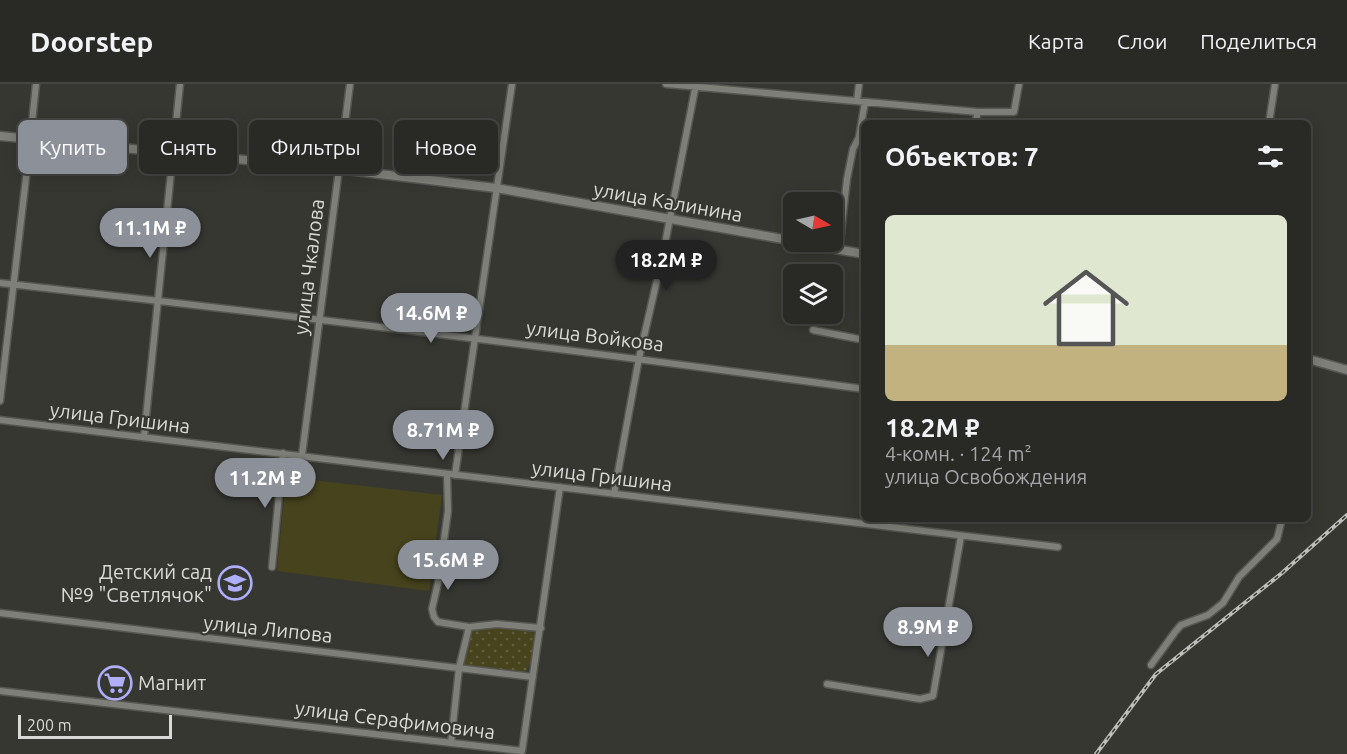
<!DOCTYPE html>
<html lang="ru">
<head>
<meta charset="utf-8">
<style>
	body { margin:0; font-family:Ubuntu,sans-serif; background:#353532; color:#f1f3f6; height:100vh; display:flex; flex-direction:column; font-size:22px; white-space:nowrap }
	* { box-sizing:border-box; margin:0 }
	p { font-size:20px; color:#a5a6a7 }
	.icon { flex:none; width:33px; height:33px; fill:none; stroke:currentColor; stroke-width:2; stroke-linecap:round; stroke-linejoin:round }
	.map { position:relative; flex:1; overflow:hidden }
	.details { position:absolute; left:861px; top:36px; width:450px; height:402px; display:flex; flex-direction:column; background:#292926; border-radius:9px; box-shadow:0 3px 15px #0003,0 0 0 2px #454543 }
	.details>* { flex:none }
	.guide { position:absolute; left:18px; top:36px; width:570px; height:54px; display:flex; gap:12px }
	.needle { width:39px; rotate:99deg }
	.tools { position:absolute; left:783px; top:108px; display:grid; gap:12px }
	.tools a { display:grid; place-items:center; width:60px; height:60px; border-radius:9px; background:#292926; box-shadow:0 3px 15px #0003,0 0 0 2px #454543; font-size:30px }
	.scale { position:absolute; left:18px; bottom:15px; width:154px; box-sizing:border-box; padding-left:6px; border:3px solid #d9d9d6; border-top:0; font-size:16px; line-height:21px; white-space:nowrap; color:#d9d9d6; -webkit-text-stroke:4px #373732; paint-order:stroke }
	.price { position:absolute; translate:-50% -51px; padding:0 14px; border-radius:21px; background:#8c9099; color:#fff; font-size:20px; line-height:39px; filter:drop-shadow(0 2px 3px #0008) }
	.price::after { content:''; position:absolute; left:50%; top:36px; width:18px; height:14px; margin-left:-9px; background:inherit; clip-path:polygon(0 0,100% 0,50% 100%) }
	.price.current { background:#222; color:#fff }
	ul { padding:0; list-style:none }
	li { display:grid; align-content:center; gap:12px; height:318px; padding:0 24px }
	li span { display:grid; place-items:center; height:186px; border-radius:9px; color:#555 }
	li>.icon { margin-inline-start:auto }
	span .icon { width:108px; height:108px; fill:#fffc; stroke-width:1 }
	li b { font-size:26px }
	h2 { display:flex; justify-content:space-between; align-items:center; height:72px; padding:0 24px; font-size:26px }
	.pill { padding:0 21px; border-radius:9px; background:#292926; box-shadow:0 3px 15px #0003,0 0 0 2px #454543; font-size:21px; line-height:54px }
	.pill.current { background:#8c9099; color:#fff }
	header { display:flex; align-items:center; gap:36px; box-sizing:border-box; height:84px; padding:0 30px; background:#292926; border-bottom:2px solid #454543 }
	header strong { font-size:28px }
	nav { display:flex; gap:33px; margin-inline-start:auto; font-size:21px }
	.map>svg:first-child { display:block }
</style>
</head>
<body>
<header>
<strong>Doorstep</strong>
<nav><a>Карта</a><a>Слои</a><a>Поделиться</a></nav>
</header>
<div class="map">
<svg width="1347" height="670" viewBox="0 0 1347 670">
	<defs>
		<pattern id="park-dots" width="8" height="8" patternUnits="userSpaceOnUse" patternTransform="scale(1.5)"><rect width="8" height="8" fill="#47431d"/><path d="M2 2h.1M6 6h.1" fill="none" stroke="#615e3d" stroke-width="1.8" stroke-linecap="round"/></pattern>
	</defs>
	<rect width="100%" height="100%" fill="#373732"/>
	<path fill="url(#park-dots)" d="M498,542L532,546L535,552L531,578L525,589L463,582L468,551L471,545Z"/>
	<path fill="#47431d" d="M286,393L442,411L429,507L277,487Z"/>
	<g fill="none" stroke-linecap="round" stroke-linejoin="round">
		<g stroke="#565652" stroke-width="9">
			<path id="street" d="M666,0L978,28
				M857,17L859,0
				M975,39L978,28H1014L1019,0
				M1269,39L1275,0
				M839,166L847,95L853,65L859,53L865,18
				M0,199C288,231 576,266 864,305
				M813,246L864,256
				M0,317L29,68L36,0
				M0,336L1058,463
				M144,353L180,0
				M302,371L350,0
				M447,390L448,427L438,499L432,525L434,533L438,538L469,543L497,540L541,544
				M455,391L512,0
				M614,410L639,274L663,170L696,0
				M272,483L283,369
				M0,529L533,593
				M1151,581L1175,548L1181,541L1208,531L1223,519L1239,493L1277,455L1282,435
				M827,600L920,615L933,612L961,452
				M0,607L522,667L560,403
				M451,659L459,584L469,543"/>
		</g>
		<g stroke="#565652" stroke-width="11">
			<path id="secondary" d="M0,52L338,85L496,104L794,157
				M795,158L864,170
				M1308,275L1347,286"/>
		</g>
		<use href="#street" stroke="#7f7f79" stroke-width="6"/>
		<use href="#secondary" stroke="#7f7f79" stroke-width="8"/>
		<g stroke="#bebebb" stroke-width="4">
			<path id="rail" d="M1096,670L1156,590L1282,489L1347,431"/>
		</g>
		<use href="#rail" stroke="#373732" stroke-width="1.5" stroke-dasharray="4.5" stroke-linecap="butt"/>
	</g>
	<defs>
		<g id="school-ring" transform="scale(1.725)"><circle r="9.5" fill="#373732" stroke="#aeaefa" stroke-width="1.5"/><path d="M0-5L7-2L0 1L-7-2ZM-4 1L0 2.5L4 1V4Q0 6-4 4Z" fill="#aeaefa"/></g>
		<g id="supermarket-ring" transform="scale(1.725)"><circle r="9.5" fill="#373732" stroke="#aeaefa" stroke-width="1.5"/><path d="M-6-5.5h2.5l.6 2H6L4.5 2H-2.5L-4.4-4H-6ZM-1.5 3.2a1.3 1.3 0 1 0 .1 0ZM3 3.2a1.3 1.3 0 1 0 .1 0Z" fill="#aeaefa"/></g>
	</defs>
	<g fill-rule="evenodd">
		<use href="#school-ring" x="235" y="499"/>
		<use href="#supermarket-ring" x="115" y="599"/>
	</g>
	<g text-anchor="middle" stroke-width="4.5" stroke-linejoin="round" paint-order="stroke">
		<g font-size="20" fill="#d9d9d6" stroke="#373732">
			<text transform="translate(668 118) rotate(10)" y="7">улица Калинина</text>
			<text transform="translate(309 183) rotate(-83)" y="7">улица Чкалова</text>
			<text transform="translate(595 252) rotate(7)" y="7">улица Войкова</text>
			<text transform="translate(120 334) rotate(7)" y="7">улица Гришина</text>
			<text transform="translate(602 392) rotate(7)" y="7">улица Гришина</text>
			<text transform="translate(268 545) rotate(6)" y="7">улица Липова</text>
			<text transform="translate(395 636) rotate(7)" y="7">улица Серафимовича</text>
		</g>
		<g font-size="20" fill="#d9d9d6" stroke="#373732" text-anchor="end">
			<text x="212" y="495">Детский сад<tspan x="212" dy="23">№9 "Светлячок"</tspan></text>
			<text x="138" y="606" text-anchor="start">Магнит</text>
		</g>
	</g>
</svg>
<div class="tools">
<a><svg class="needle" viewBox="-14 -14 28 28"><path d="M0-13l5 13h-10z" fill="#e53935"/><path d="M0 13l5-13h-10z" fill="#a5a6a7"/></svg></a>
<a><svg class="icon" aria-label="layers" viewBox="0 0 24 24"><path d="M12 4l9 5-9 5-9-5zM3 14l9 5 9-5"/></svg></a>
</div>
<div class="scale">200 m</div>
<b class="price" style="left:150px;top:175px">11.1M ₽</b>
<b class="price current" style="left:666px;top:207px">18.2M ₽</b>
<b class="price" style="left:431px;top:260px">14.6M ₽</b>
<b class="price" style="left:443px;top:377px">8.71M ₽</b>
<b class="price" style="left:265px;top:425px">11.2M ₽</b>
<b class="price" style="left:448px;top:507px">15.6M ₽</b>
<b class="price" style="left:928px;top:574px">8.9M ₽</b>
<div class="guide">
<a class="pill current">Купить</a>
<a class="pill">Снять</a>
<a class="pill">Фильтры</a>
<a class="pill">Новое</a>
</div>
<section class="details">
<h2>Объектов: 7<svg class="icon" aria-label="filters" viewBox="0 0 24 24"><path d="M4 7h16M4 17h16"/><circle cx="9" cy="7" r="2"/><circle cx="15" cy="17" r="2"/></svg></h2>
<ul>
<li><span style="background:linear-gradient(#dfe7d0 70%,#c2b280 0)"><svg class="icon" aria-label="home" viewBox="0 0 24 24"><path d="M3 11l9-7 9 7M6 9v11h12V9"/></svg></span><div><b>18.2M ₽</b><p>4-комн. · 124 m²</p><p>улица Освобождения</p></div></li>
</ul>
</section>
</div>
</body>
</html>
